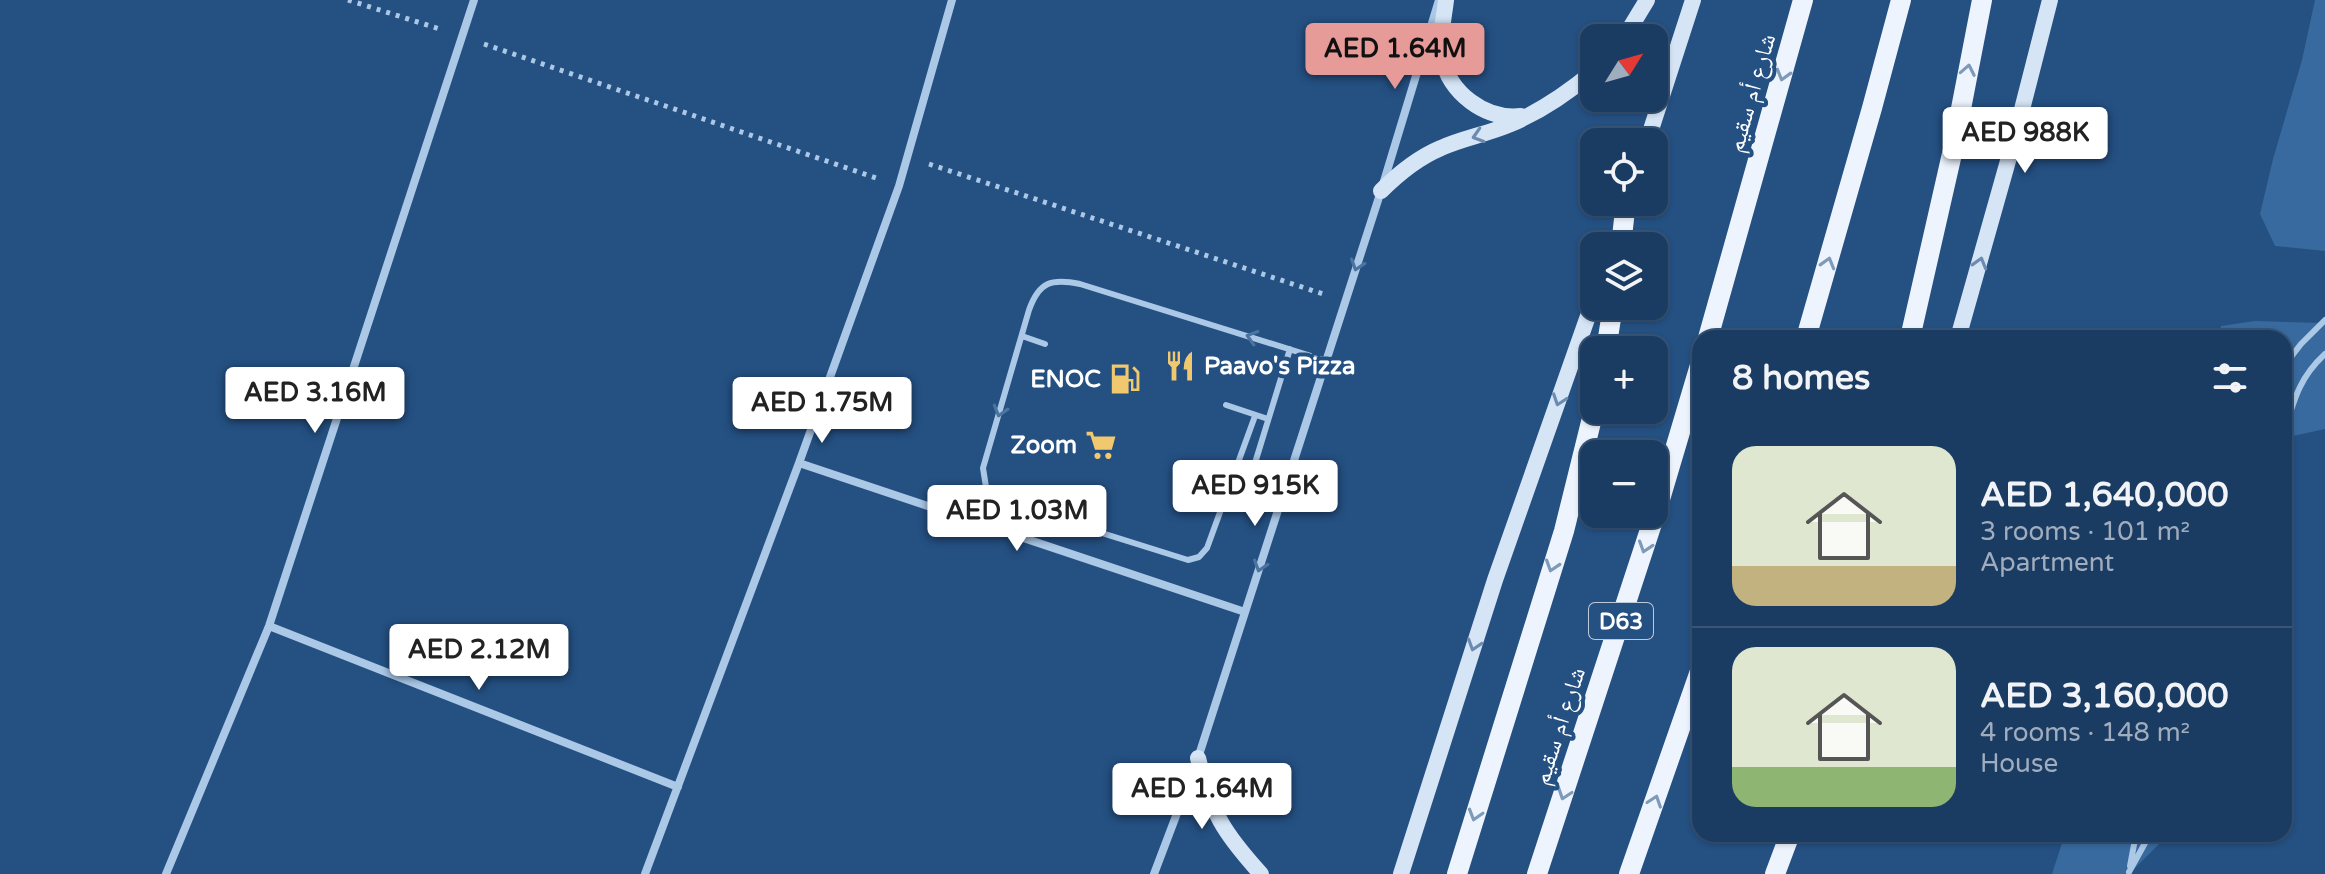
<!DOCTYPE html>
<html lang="en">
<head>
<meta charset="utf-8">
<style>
	body { margin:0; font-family:"Varela Round","Noto Naskh Arabic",sans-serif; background:#28476b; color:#f1f3f6; height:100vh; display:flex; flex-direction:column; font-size:30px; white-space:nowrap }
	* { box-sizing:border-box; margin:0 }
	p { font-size:26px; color:#a0adbe }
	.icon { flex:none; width:44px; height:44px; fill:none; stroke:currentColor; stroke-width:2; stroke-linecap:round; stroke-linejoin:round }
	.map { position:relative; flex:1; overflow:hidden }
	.panel { position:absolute; left:1692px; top:330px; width:600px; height:512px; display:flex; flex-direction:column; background:#1b3c62; border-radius:24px; box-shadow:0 2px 6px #0004,0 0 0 2px #395677 }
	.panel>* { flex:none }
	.needle { width:52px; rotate:53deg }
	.tools { position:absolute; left:1580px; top:24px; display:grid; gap:16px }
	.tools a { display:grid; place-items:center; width:88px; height:88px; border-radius:16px; background:#1b3c62; box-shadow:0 2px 6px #0004,0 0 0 2px #395677; font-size:40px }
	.price { position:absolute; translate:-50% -68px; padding:0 18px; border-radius:8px; background:#fff; color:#222; font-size:26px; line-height:52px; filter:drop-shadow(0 2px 4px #0008) }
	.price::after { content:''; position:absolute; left:50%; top:48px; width:24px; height:18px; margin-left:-12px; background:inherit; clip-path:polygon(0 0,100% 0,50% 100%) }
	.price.current { background:#e69b98; color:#111 }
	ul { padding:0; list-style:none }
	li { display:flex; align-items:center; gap:24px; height:200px; padding:0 40px }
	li+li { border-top:2px solid #395677 }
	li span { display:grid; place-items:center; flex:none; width:224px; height:160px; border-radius:24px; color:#555 }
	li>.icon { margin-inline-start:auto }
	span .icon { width:96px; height:96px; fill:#fffc; stroke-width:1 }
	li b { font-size:34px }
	h2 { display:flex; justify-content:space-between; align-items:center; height:96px; padding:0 40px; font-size:34px }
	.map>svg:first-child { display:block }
</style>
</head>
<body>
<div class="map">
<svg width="2325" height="874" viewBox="0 0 2325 874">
	<rect width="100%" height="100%" fill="#245082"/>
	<path fill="#386a9f" d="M2315,0H2325V251L2275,246L2260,214L2273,159L2302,60Z
		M2255,321L2325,323V429L2284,438V338H2218L2221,326Z
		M2065,834H2169L2129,874H2052Z"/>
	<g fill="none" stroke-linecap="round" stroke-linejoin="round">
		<path stroke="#abc8e7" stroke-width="5" stroke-dasharray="4 6" stroke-linecap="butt" d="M348,0L440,29
			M484,44L879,179
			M929,164L1326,295"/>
		<path stroke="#abc8e7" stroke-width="6" d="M1022,336L1045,344
			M2284,366L2301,344L2325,320
			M1226,405L1268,419
			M1255,416L1207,548L1199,557L1188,560L1003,502L986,487L983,468L1029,310C1039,282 1051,278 1080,284L1327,361
			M2284,433C2294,400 2299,378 2325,354
			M1282,498C1268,487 1257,481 1255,463L1290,349
			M2130,866L2136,834
			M2129,872L2150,834"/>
		<path stroke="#abc8e7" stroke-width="8" d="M799,463L1245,612
			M269,626L678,787
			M166,874L269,626L474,0
			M645,874L799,463L899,186L952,0
			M1154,874L1198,758L1381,191L1439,0"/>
		<path stroke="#d5e5f6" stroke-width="16" d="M1446,0C1444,18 1439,38 1442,57C1449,93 1485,120 1521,116
			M1624,38L1647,0
			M1647,142L1693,0
			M1381,191C1399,173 1417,158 1441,148C1463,138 1488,134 1511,124C1541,111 1569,92 1594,71
			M1958,338L2017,129L2050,0
			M1198,758C1212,814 1223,832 1261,874
			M1401,874L1495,580L1594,299"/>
		<path stroke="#edf4fd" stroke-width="20" d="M1621,246L1625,210
			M1708,338L1803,0
			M1806,338L1872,108L1901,0
			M1910,338L1954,145L1982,0
			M1606,350L1613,306
			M1457,874L1564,531L1594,410
			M1537,874L1661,496L1700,365
			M1629,874L1700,671
			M1775,874L1790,834"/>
	</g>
	<defs><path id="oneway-chevron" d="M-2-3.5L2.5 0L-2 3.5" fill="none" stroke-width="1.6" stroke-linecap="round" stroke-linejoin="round" transform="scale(2)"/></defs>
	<g stroke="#7e9ab9">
		<use href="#oneway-chevron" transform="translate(1968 70) rotate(-79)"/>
		<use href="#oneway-chevron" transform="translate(1783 75) rotate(106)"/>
		<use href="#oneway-chevron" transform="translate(1828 263) rotate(-74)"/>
		<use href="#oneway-chevron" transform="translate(1645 547) rotate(108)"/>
		<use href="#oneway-chevron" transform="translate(1552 566) rotate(108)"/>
		<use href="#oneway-chevron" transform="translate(1564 794) rotate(109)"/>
		<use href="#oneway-chevron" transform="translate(1655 801) rotate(-71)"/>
		<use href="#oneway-chevron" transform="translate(1475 815) rotate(107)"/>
	</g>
	<g stroke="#6b8cb0">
		<use href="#oneway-chevron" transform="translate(1478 136) rotate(163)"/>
		<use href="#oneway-chevron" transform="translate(1980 263) rotate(-74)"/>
		<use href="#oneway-chevron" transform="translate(1559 400) rotate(109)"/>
		<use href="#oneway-chevron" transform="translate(1474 645) rotate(108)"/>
	</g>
	<g stroke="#4c74a0">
		<use href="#oneway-chevron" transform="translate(1357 265) rotate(108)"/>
		<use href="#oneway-chevron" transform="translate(1252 337) rotate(-163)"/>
		<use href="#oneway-chevron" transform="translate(1000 411) rotate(106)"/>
		<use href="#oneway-chevron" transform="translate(1260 566) rotate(108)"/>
	</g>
	<defs>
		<g id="restaurant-bare" transform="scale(2.4)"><path d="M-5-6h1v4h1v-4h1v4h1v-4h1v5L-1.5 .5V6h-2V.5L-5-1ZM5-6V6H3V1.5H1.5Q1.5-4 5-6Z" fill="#f2c86f" stroke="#245082" stroke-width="2.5" paint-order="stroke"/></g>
		<g id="fuel-bare" transform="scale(2.4)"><path d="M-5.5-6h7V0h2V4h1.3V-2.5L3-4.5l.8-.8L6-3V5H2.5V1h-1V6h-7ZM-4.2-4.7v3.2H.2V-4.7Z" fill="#f2c86f" stroke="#245082" stroke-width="2.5" paint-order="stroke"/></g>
		<g id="supermarket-bare" transform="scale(2.4)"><path d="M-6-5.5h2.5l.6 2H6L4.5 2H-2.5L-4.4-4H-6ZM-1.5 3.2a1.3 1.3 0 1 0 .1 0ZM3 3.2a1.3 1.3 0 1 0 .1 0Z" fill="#f2c86f" stroke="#245082" stroke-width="2.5" paint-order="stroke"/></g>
	</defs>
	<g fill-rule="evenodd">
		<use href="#restaurant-bare" x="1180" y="366"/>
		<use href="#fuel-bare" x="1125" y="379"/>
		<use href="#supermarket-bare" x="1101" y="445"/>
	</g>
	<g text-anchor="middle" stroke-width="8" stroke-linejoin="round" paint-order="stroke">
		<rect fill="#245082" stroke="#bdcada" stroke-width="2" x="1589" y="603" width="64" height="36" rx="6"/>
		<g font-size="22" font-weight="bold" fill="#fff">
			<text x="1621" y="629">D63</text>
		</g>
		<g font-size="24" fill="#fff" stroke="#245082">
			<text transform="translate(1751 93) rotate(-74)" y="8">شارع أم سقيم</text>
			<text transform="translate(1559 726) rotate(-72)" y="8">شارع أم سقيم</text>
		</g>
		<g font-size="24" font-weight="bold" fill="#fff" stroke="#245082" text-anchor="end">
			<text x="1204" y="374" text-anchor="start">Paavo's Pizza</text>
			<text x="1101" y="387">ENOC</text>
			<text x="1077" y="453">Zoom</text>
		</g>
	</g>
</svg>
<div class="tools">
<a><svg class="needle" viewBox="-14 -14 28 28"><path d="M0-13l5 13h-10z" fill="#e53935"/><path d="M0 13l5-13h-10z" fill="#a0adbe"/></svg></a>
<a><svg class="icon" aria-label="locate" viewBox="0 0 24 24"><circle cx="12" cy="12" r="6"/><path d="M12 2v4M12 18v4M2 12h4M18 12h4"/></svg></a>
<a><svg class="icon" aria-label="layers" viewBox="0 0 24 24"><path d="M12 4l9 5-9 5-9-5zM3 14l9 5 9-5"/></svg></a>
<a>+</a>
<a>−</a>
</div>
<b class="price current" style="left:1395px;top:91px">AED 1.64M</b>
<b class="price" style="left:2025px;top:175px">AED 988K</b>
<b class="price" style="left:315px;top:435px">AED 3.16M</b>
<b class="price" style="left:822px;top:445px">AED 1.75M</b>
<b class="price" style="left:1255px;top:528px">AED 915K</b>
<b class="price" style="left:1017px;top:553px">AED 1.03M</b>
<b class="price" style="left:479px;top:692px">AED 2.12M</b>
<b class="price" style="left:1202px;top:831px">AED 1.64M</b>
<section class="panel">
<h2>8 homes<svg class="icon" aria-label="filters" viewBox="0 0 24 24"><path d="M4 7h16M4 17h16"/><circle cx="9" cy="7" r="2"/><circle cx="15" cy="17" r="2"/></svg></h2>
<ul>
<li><span style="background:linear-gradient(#dfe7d0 75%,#c2b280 0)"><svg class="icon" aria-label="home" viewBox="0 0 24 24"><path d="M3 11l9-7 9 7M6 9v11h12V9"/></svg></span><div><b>AED 1,640,000</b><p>3 rooms · 101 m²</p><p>Apartment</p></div></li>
<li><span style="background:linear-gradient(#dfe7d0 75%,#8fb573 0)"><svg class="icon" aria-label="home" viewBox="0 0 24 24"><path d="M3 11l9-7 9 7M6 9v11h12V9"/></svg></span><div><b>AED 3,160,000</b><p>4 rooms · 148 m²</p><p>House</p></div></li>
</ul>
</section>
</div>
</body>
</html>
